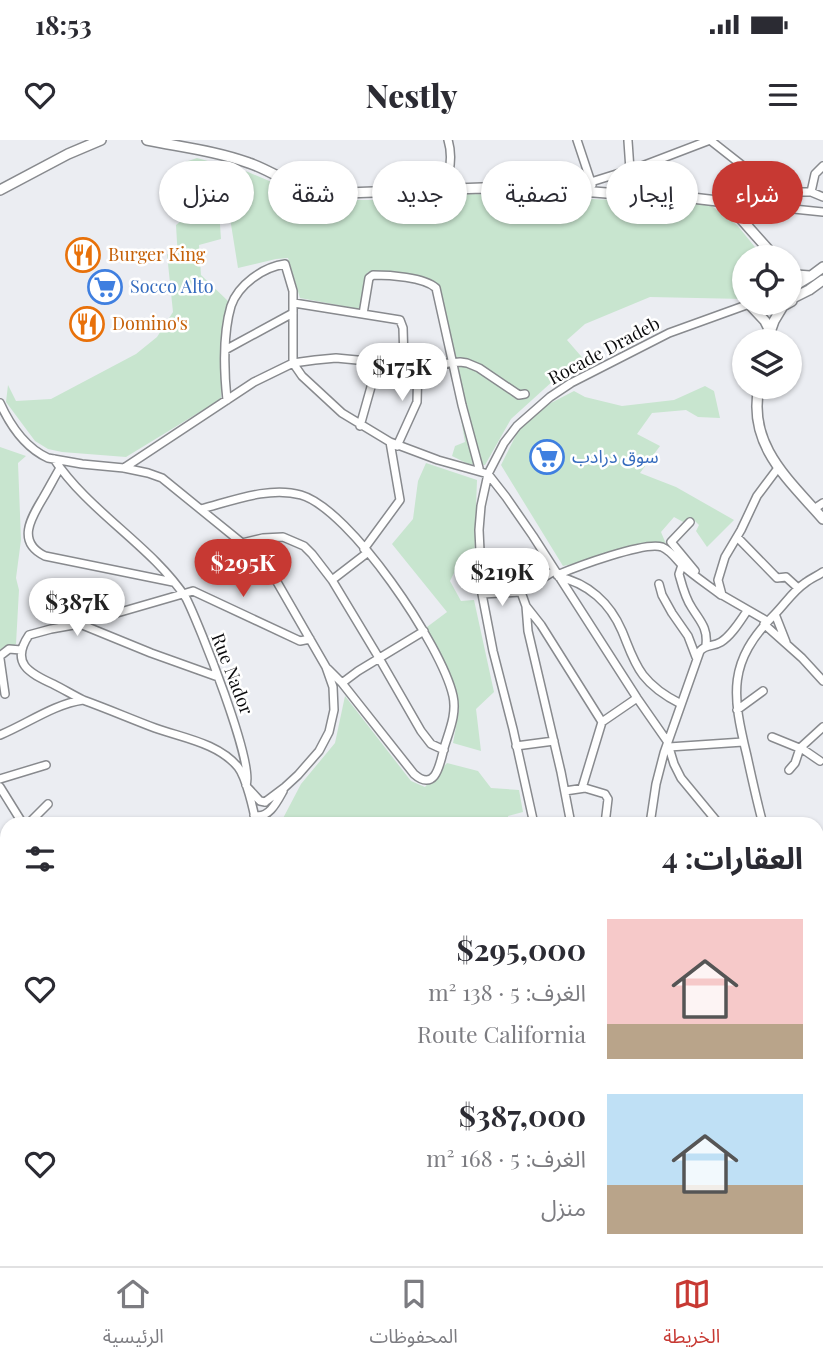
<!DOCTYPE html>
<html lang="ar">
<head>
<meta charset="utf-8">
<style>
	body { margin:0; font-family:"Playfair Display","Noto Sans Arabic",serif; background:#f2f2f3; color:#2b2b33; direction:rtl; height:100vh; display:flex; flex-direction:column; font-size:26px; white-space:nowrap }
	* { box-sizing:border-box; margin:0 }
	p { font-size:23px; color:#7c7c81 }
	.icon { flex:none; width:38px; height:38px; fill:none; stroke:currentColor; stroke-width:2; stroke-linecap:round; stroke-linejoin:round }
	.map { position:relative; flex:1; overflow:hidden; direction:ltr }
	.side { position:absolute; left:0px; top:677px; width:824px; height:450px; display:flex; flex-direction:column; background:#fff; border-radius:21px 21px 0 0; box-shadow:0 2px 5px #0004; direction:rtl }
	.side>* { flex:none }
	.banner { position:absolute; left:21px; top:21px; width:782px; height:63px; direction:rtl; display:flex; gap:14px }
	.buttons { position:absolute; left:732px; top:105px; display:grid; gap:14px }
	.buttons a { display:grid; place-items:center; width:70px; height:70px; border-radius:50%; background:#fff; box-shadow:0 2px 5px #0004; font-size:35px }
	.price { position:absolute; translate:-50% -60px; padding:0 16px; border-radius:24px; background:#fff; color:#222; font-size:23px; line-height:46px; filter:drop-shadow(0 2px 4px #0008) }
	.price::after { content:''; position:absolute; left:50%; top:42px; width:21px; height:16px; margin-left:-10px; background:inherit; clip-path:polygon(0 0,100% 0,50% 100%) }
	.price.active { background:#c73933; color:#fff }
	ul { padding:0; list-style:none }
	li { display:flex; align-items:center; gap:21px; height:175px; padding:0 21px }
	li span { display:grid; place-items:center; flex:none; width:196px; height:140px; border-radius:0px; color:#555 }
	li>.icon { margin-inline-start:auto }
	span .icon { width:84px; height:84px; fill:#fffc; stroke-width:1 }
	li b { font-size:30px }
	h2 { display:flex; justify-content:space-between; align-items:center; height:84px; padding:0 21px; font-size:30px }
	.pill { padding:0 24px; border-radius:32px; background:#fff; box-shadow:0 2px 5px #0004; font-size:24px; line-height:63px }
	.pill.active { background:#c73933; color:#fff }
	.status { display:flex; justify-content:space-between; align-items:center; height:49px; padding:0 35px; background:#fff; direction:ltr }
	.status svg { height:19px; fill:currentColor }
	header { display:flex; justify-content:space-between; align-items:center; height:91px; padding:0 21px; background:#fff; font-size:32px; font-weight:800 }
	.tab-bar { display:flex; justify-content:space-around; align-items:center; height:98px; border-top:2px solid #e1e1e2; background:#fff; font-size:19px; color:#7c7c81 }
	.tab-bar a { display:grid; justify-items:center; gap:4px }
	.tab-bar .active { color:#c73933 }
	.map>svg:first-child { display:block }
</style>
</head>
<body>
<div class="status"><b>18:53</b><svg viewBox="0 0 49 12"><path d="M0 12V9h3v3zM5 12V6h3v6zM10 12V3h3v9zM15 12V0h3v12zM26 1h20v11H26zM47 4h2v5h-2z"/></svg></div>
<header><svg class="icon" aria-label="menu" viewBox="0 0 24 24"><path d="M4 6h16M4 12h16M4 18h16"/></svg>Nestly<svg class="icon" aria-label="heart" viewBox="0 0 24 24"><path d="M12 20l-8-8c-3-5 5-10 8-4 3-6 11-1 8 4z"/></svg></header>
<div class="map">
<svg width="823" height="1126" viewBox="0 0 823 1126">
	<rect width="100%" height="100%" fill="#ebedf2"/>
	<path fill="#c8e5cf" d="M197,18L248,32L314,60H377L473,54L709,64L737,85L763,117H744V159L650,157L585,184L567,200L587,223L554,240L511,279L485,325L468,324L452,316L455,306L465,302L438,146L421,138L368,132L359,169L300,158L288,118L276,119L238,128L230,78L219,70L221,99L199,105L201,135L228,161L221,259L126,317L62,312L48,309L35,301L6,262L8,245L16,261L51,259L136,214L157,197L173,172L167,114L178,119L176,85L181,81L179,24Z
		M705,246L714,251L720,278L698,277L686,270L652,273L637,294L660,306L640,333L676,347L734,380L707,407L696,391L699,385L692,378L685,383L674,377L661,392L666,404L563,426L501,325L518,291L547,265L574,251L585,257L622,266L674,260Z
		M0,307L26,316L18,323L21,400L16,438L19,450L16,504L0,513Z
		M426,323L477,340L474,424L461,419L450,441L461,461L474,460L494,552L476,569L481,611L453,603L459,570L457,552L427,487L447,472L392,404L413,379L418,341Z
		M345,556L411,641L425,647L447,623L478,631L491,648L519,650L523,672L508,676L509,684H280L301,644L335,603Z
		M7,914V1005L0,1000V926Z
		M0,1037L7,1041V1120H75L76,1126H0Z
		M817,1113L823,1116V1126H724L759,1120H817Z"/>
	<g fill="none" stroke-linecap="round" stroke-linejoin="round">
		<g stroke="#888a8e" stroke-width="10">
			<path id="minor" d="M577,0L592,45
				M710,0L743,26L759,42L767,46L798,52H811
				M628,1L630,30
				M823,26L815,34L811,52L823,57
				M591,42L642,26L710,0
				M444,49C450,33 453,16 448,0
				M726,62L823,72
				M747,64L759,42
				M294,163L400,180L403,188L404,222
				M748,165L774,163
				M363,174L369,138L373,135C389,135 424,137 436,148L462,265L479,328
				M225,210L293,173
				M227,260C224,232 223,193 231,166C238,145 263,127 285,124L293,151V223L302,236L342,273L390,302L438,320L488,334L506,357L533,396L637,558L667,601L674,624L681,638L719,684
				M0,263C10,285 26,308 48,318L82,324L124,328L148,333L162,338L242,403L266,427L277,442L326,527L333,547L334,570L329,592L319,611L298,635L285,647L265,662
				M360,286L378,222
				M397,306L417,262L418,223
				M54,319C89,372 152,406 186,458C199,484 255,624 246,645
				M60,328C54,338 49,348 43,358C31,378 16,402 45,416L173,442
				M124,328L254,242L293,223L315,220L336,218L378,222L439,224L460,222L467,223L479,228L519,255L525,254
				M201,369C232,361 269,346 301,355C350,369 442,506 453,556C457,574 449,591 444,608C440,623 436,653 414,634L342,543L328,529
				M814,369L823,363
				M690,382L671,402L695,431
				M737,397L777,438L786,437L798,448
				M242,403L263,398L283,397L304,406L312,414L332,440L379,518L421,591L431,604L444,610
				M364,409L400,360L390,302
				M682,425L679,434C682,445 685,458 692,468C700,481 708,488 706,505
				M557,435C576,427 645,401 662,407C671,411 676,419 682,425C694,436 708,445 721,455
				M559,437C588,443 610,463 622,491C628,505 633,522 643,535C653,548 667,557 681,564
				M332,440L367,413
				M659,444L662,455L672,473L688,496L696,517
				M521,452L526,466L528,491L561,632L571,684
				M482,454L521,452L554,431
				M526,466L541,485L602,582
				M775,474L786,502
				M767,481L722,455L718,440L725,417L741,390L757,356L778,328
				M80,484L151,513L218,537
				M764,484L802,518L823,541
				M0,516L9,509L21,510
				M0,519L5,554
				M342,543L358,531L424,491
				M83,560C73,555 63,549 53,544C29,533 10,523 29,495L51,489L79,484L193,451L300,501L310,499
				M737,570L763,551
				M0,595C27,584 54,564 83,560C108,569 131,579 155,588C183,598 218,603 238,627C246,637 254,671 256,684
				M772,597L804,610L820,621
				M516,606L554,601
				M669,607L743,602
				M789,630L795,623L800,608L823,587
				M0,639L46,625
				M0,647L23,684
				M248,648L260,661L265,662
				M582,648L602,582L637,558
				M565,651L585,648L605,654L608,659L605,684
				M254,675C268,680 277,662 283,651
				M28,684L48,664
				M534,684L513,589L493,511L482,454L479,390L481,366L488,334L504,303L517,286L550,257L571,243L669,193L752,163
				M650,684L656,644L664,613L700,511C706,504 713,507 721,502C732,495 740,481 747,471
				M763,684C757,662 752,639 747,616C732,554 727,522 775,474C785,464 793,451 805,443C810,439 817,436 823,432
				M0,726L7,727
				M817,746L823,743
				M0,784H7
				M817,804L823,816
				M0,806L4,817L0,829
				M817,875L823,876
				M0,912L7,902
				M821,1009L820,1001L823,989
				M817,1084L823,1081
				M107,1120L111,1126
				M348,1120L350,1126
				M79,1126V1120
				M229,1126L237,1120
				M389,1126L404,1124"/>
		</g>
		<g stroke="#888a8e" stroke-width="12">
			<path id="major" d="M147,0C181,7 216,11 249,23C273,31 294,48 319,54L482,48L594,52L668,58H692L726,62L775,117
				M0,50L68,14L101,0
				M743,81L742,72L747,64
				M789,131L796,135L810,136
				M791,148L811,136L823,127
				M793,158L809,150L823,140
				M750,165L765,181L769,189
				M769,195L774,181L783,166L792,161L793,155L789,147
				M759,247C747,305 789,340 823,379
				M817,1091L823,1105
				M675,1120C682,1123 688,1126 695,1120
				M318,1126L328,1120"/>
		</g>
		<use href="#minor" stroke="#fff" stroke-width="7"/>
		<use href="#major" stroke="#fff" stroke-width="9"/>
	</g>
	<defs>
		<g id="restaurant-ring" transform="scale(1.75)"><circle r="9.5" fill="#fff" stroke="#e8710a" stroke-width="1.5"/><path d="M-5-6h1v4h1v-4h1v4h1v-4h1v5L-1.5 .5V6h-2V.5L-5-1ZM5-6V6H3V1.5H1.5Q1.5-4 5-6Z" fill="#e8710a"/></g>
		<g id="supermarket-ring" transform="scale(1.75)"><circle r="9.5" fill="#fff" stroke="#3f7fe0" stroke-width="1.5"/><path d="M-6-5.5h2.5l.6 2H6L4.5 2H-2.5L-4.4-4H-6ZM-1.5 3.2a1.3 1.3 0 1 0 .1 0ZM3 3.2a1.3 1.3 0 1 0 .1 0Z" fill="#3f7fe0"/></g>
	</defs>
	<g fill-rule="evenodd">
		<use href="#restaurant-ring" x="83" y="115"/>
		<use href="#supermarket-ring" x="105" y="147"/>
		<use href="#restaurant-ring" x="87" y="184"/>
		<use href="#supermarket-ring" x="547" y="317"/>
	</g>
	<g text-anchor="middle" stroke-width="5" stroke-linejoin="round" paint-order="stroke">
		<g font-size="18" fill="#c56008" stroke="#fff" text-anchor="start">
			<text x="108" y="121">Burger King</text>
			<text x="112" y="190">Domino's</text>
		</g>
		<g font-size="18" fill="#366cbe" stroke="#fff" text-anchor="start">
			<text x="130" y="153">Socco Alto</text>
			<text x="572" y="323">سوق درادب</text>
		</g>
		<g font-size="18" fill="#0b0b0d" stroke="#fff">
			<text transform="translate(604 211) rotate(-28)" y="6">Rocade Dradeb</text>
			<text transform="translate(232 534) rotate(69)" y="6">Rue Nador</text>
		</g>
	</g>
</svg>
<div class="buttons">
<a><svg class="icon" aria-label="locate" viewBox="0 0 24 24"><circle cx="12" cy="12" r="6"/><path d="M12 2v4M12 18v4M2 12h4M18 12h4"/></svg></a>
<a><svg class="icon" aria-label="layers" viewBox="0 0 24 24"><path d="M12 4l9 5-9 5-9-5zM3 14l9 5 9-5"/></svg></a>
</div>
<b class="price" style="left:402px;top:263px">$175K</b>
<b class="price active" style="left:243px;top:459px">$295K</b>
<b class="price" style="left:502px;top:468px">$219K</b>
<b class="price" style="left:77px;top:498px">$387K</b>
<div class="banner">
<a class="pill active">شراء</a>
<a class="pill">إيجار</a>
<a class="pill">تصفية</a>
<a class="pill">جديد</a>
<a class="pill">شقة</a>
<a class="pill">منزل</a>
</div>
<section class="side">
<h2>العقارات: 4<svg class="icon" aria-label="filters" viewBox="0 0 24 24"><path d="M4 7h16M4 17h16"/><circle cx="9" cy="7" r="2"/><circle cx="15" cy="17" r="2"/></svg></h2>
<ul>
<li><span style="background:linear-gradient(#f6c9c9 75%,#b9a48a 0)"><svg class="icon" aria-label="home" viewBox="0 0 24 24"><path d="M3 11l9-7 9 7M6 9v11h12V9"/></svg></span><div><b>$295,000</b><p>الغرف: 5 · 138 m²</p><p>Route California</p></div><svg class="icon" aria-label="heart" viewBox="0 0 24 24"><path d="M12 20l-8-8c-3-5 5-10 8-4 3-6 11-1 8 4z"/></svg></li>
<li><span style="background:linear-gradient(#bfe0f5 65%,#b9a48a 0)"><svg class="icon" aria-label="home" viewBox="0 0 24 24"><path d="M3 11l9-7 9 7M6 9v11h12V9"/></svg></span><div><b>$387,000</b><p>الغرف: 5 · 168 m²</p><p>منزل</p></div><svg class="icon" aria-label="heart" viewBox="0 0 24 24"><path d="M12 20l-8-8c-3-5 5-10 8-4 3-6 11-1 8 4z"/></svg></li>
</ul>
</section>
</div>
<nav class="tab-bar">
<a class="active"><svg class="icon" aria-label="map" viewBox="0 0 24 24"><path d="M3 6l6-2 6 2 6-2v14l-6 2-6-2-6 2zM9 4v14M15 6v14"/></svg>الخريطة</a>
<a><svg class="icon" aria-label="saved" viewBox="0 0 24 24"><path d="M7 4h10v16l-5-4-5 4z"/></svg>المحفوظات</a>
<a><svg class="icon" aria-label="home" viewBox="0 0 24 24"><path d="M3 11l9-7 9 7M6 9v11h12V9"/></svg>الرئيسية</a>
</nav>
</body>
</html>
